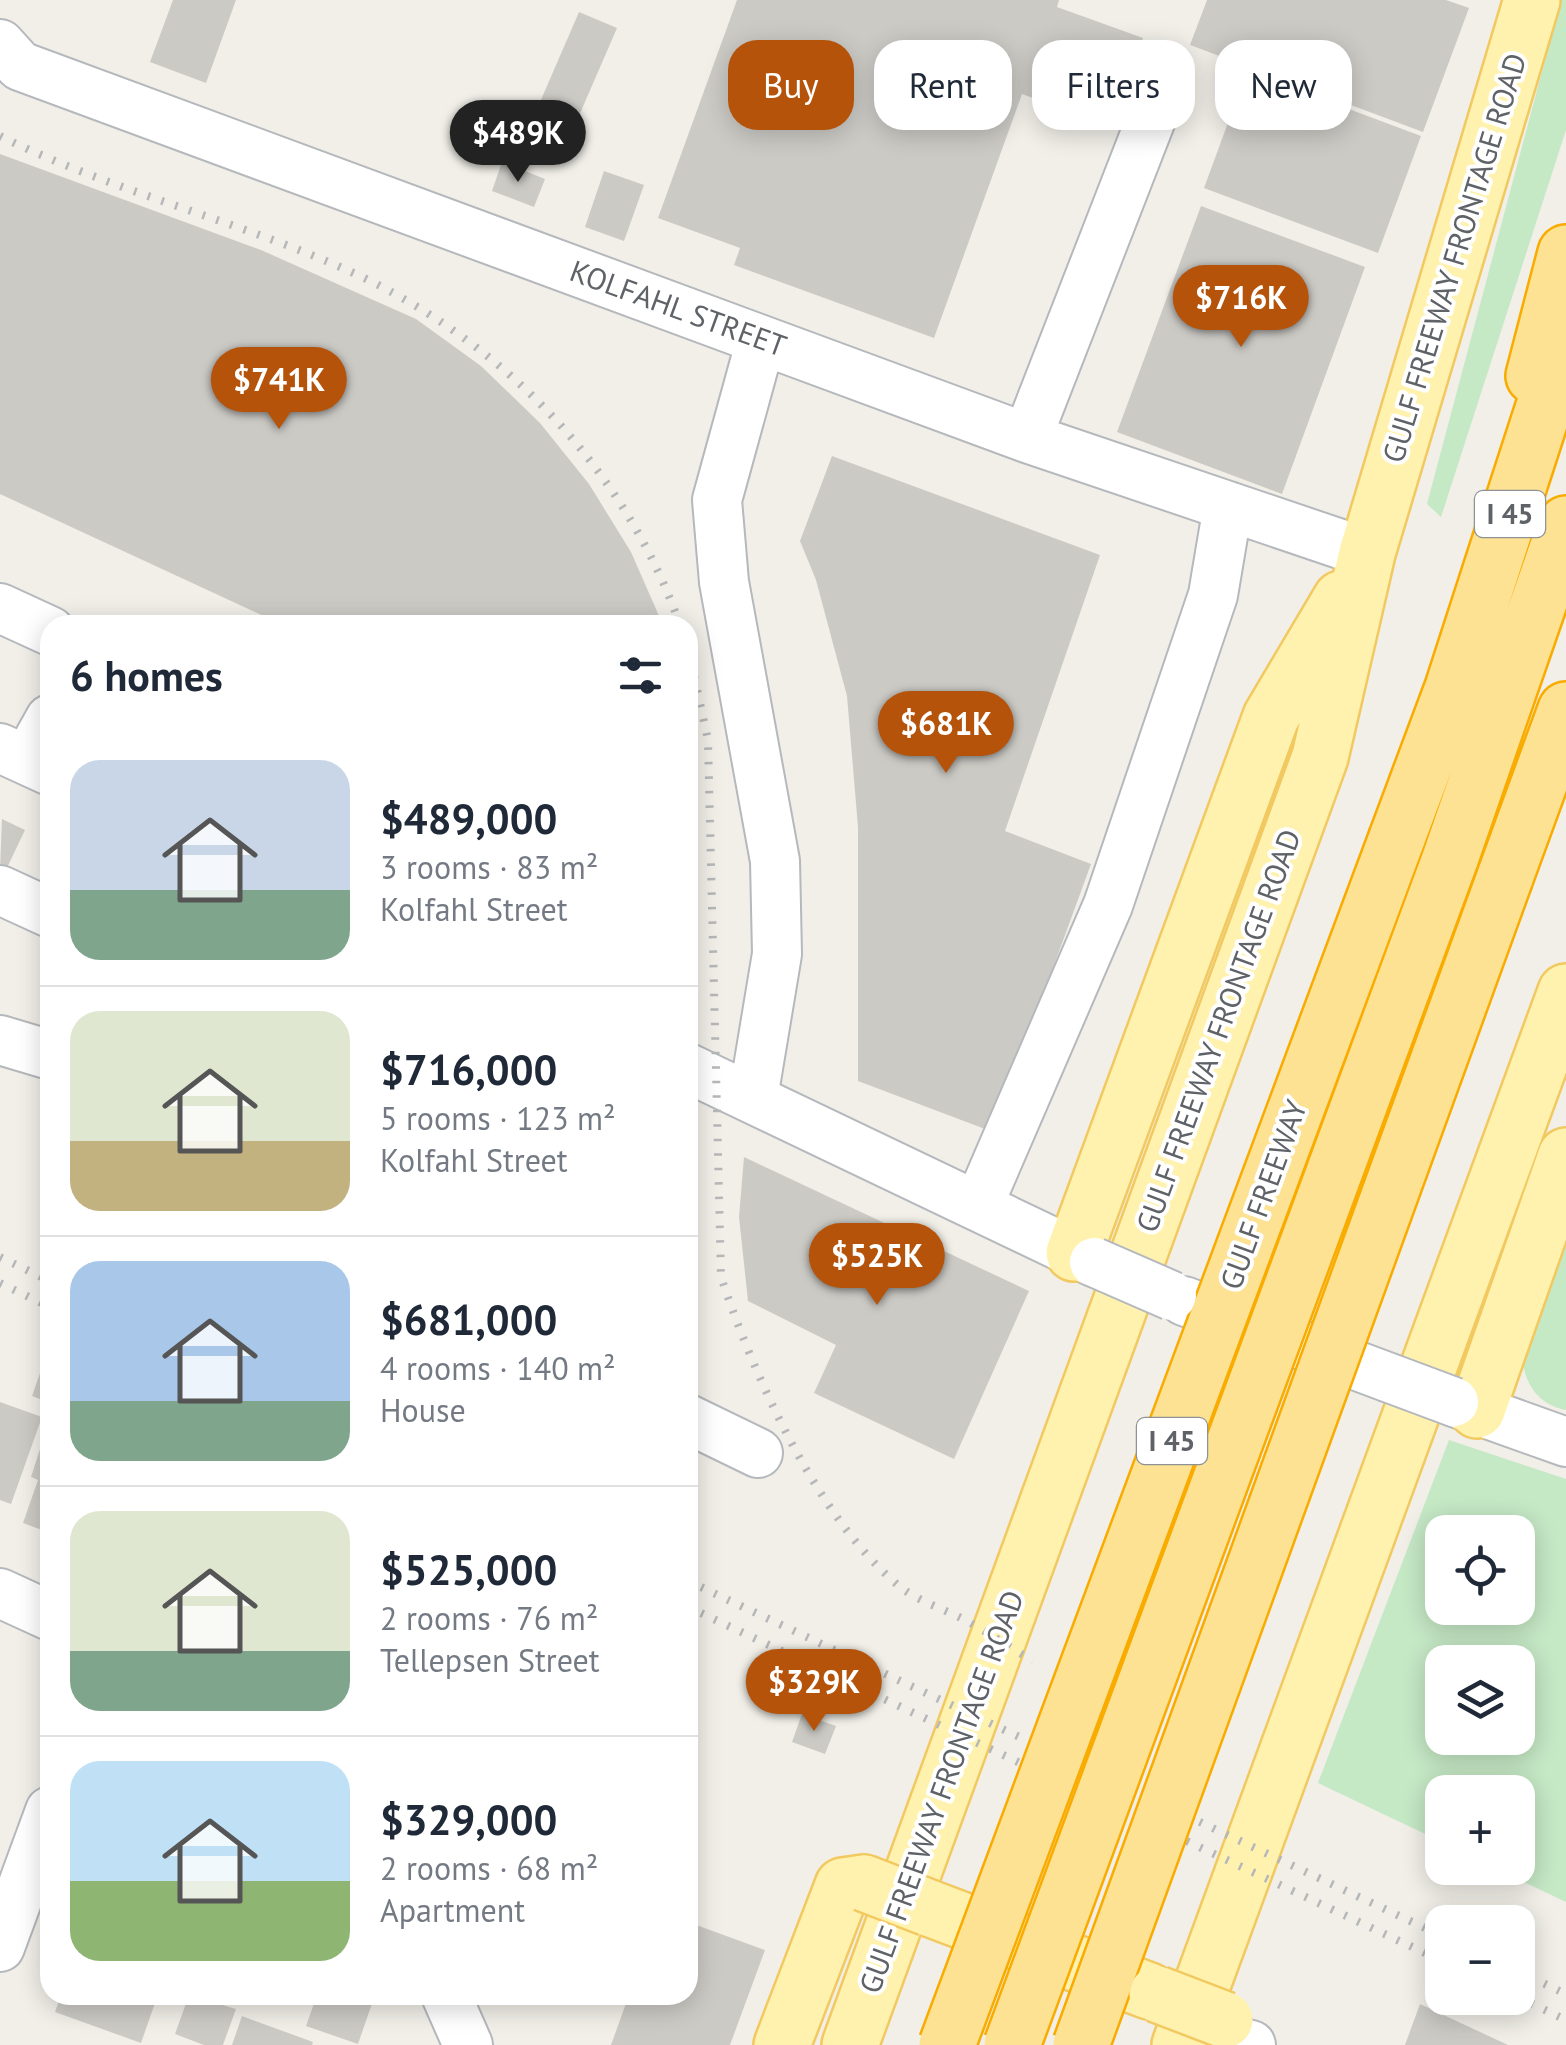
<!DOCTYPE html>
<html lang="en">
<head>
<meta charset="utf-8">
<style>
	body { margin:0; font-family:"PT Sans",sans-serif; background:#f2f2f3; color:#1f2937; height:100vh; display:flex; flex-direction:column; font-size:38px; white-space:nowrap }
	* { box-sizing:border-box; margin:0 }
	p { font-size:32px; color:#747a83 }
	.icon { flex:none; width:55px; height:55px; fill:none; stroke:currentColor; stroke-width:2; stroke-linecap:round; stroke-linejoin:round }
	.map { position:relative; flex:1; overflow:hidden }
	.sheet { position:absolute; left:40px; top:615px; width:658px; height:1390px; display:flex; flex-direction:column; background:#fff; border-radius:30px; box-shadow:0 5px 25px #0003 }
	.sheet>* { flex:none }
	.top-card { position:absolute; left:728px; top:40px; width:688px; height:90px; display:flex; gap:20px }
	.tools { position:absolute; left:1425px; top:1515px; display:grid; gap:20px }
	.tools a { display:grid; place-items:center; width:110px; height:110px; border-radius:20px; background:#fff; box-shadow:0 5px 25px #0003; font-size:50px }
	.price { position:absolute; translate:-50% -85px; padding:0 22px; border-radius:35px; background:#b45309; color:#fff; font-size:32px; line-height:65px; filter:drop-shadow(0 2px 5px #0008) }
	.price::after { content:''; position:absolute; left:50%; top:60px; width:30px; height:22px; margin-left:-15px; background:inherit; clip-path:polygon(0 0,100% 0,50% 100%) }
	.price.current { background:#222; color:#fff }
	ul { padding:0; list-style:none }
	li { display:flex; align-items:center; gap:30px; height:250px; padding:0 30px }
	li+li { border-top:2px solid #e0e1e3 }
	li span { display:grid; place-items:center; flex:none; width:280px; height:200px; border-radius:30px; color:#555 }
	li>.icon { margin-inline-start:auto }
	span .icon { width:120px; height:120px; fill:#fffc; stroke-width:1 }
	li b { font-size:42px }
	h2 { display:flex; justify-content:space-between; align-items:center; height:120px; padding:0 30px; font-size:42px }
	.tag { padding:0 35px; border-radius:30px; background:#fff; box-shadow:0 5px 25px #0003; font-size:35px; line-height:90px }
	.tag.current { background:#b45309; color:#fff }
	.map>svg:first-child { display:block }
</style>
</head>
<body>
<div class="map">
<svg width="1566" height="2045" viewBox="0 0 1566 2045">
	<rect width="100%" height="100%" fill="#f1efe8"/>
	<path fill="#c5e8c5" fill-rule="evenodd" d="M1561,0H1566V130L1441,517L1427,504Z
		M1566,1226V1409L1565,1410C1534,1402 1524,1381 1521,1351Z
		M1449,1440L1566,1479V1902L1495,1868H1518V1792H1442V1842L1318,1783ZM1442,1532H1518V1608H1442ZM1518,1662V1738H1442V1662Z"/>
	<path fill="#cccac5" d="M173,0H236L206,83L150,62Z
		M737,0H1059L1057,7L1143,38L1112,127L1022,94L934,338L734,265L740,248L658,218Z
		M1207,0H1446L1469,8L1423,132L1190,45Z
		M579,12L617,28L562,155L524,139Z
		M1247,71L1421,136L1378,253L1204,188Z
		M0,154L261,250L416,319L481,366L540,423L589,484L631,552L663,625H283L0,494Z
		M502,162L545,179L534,207L492,191Z
		M604,171L644,185L624,241L585,227Z
		M1201,206L1365,267L1282,494L1117,432Z
		M832,456L1100,555L1005,831L1091,864L993,1132L858,1081V827L847,696L816,580L800,541Z
		M2,819L25,830L5,872L0,870Z
		M744,1157L1029,1291L954,1459L814,1393L836,1345L748,1301L739,1217Z
		M46,1356L50,1358V1403L32,1396Z
		M0,1402L42,1417L11,1504L0,1500Z
		M40,1449L50,1453V1533L23,1523L38,1480L31,1477Z
		M802,1714L836,1726L825,1754L792,1742Z
		M688,1922L765,1950L730,2045H611L629,1995H688Z
		M61,1995H134L155,2003L141,2043L55,2012Z
		M189,1995L236,2009L223,2045H204L175,2034Z
		M317,1995H375L358,2044L306,2026Z
		M1420,2004L1508,2045H1405Z
		M242,2016L313,2042L312,2045H232Z"/>
	<g fill="none" stroke-linecap="round" stroke-linejoin="round">
		<g stroke="#b5b8bc" stroke-width="52">
			<path id="minor" d="M0,44L20,66L1027,438L1367,553
				M1027,438L1155,109
				M0,608L50,631
				M0,748L50,771
				M27,760L50,719
				M0,890L50,913
				M0,1040L47,1054
				M688,1068L1094,1262
				M753,1098L777,954L775,861L724,582L717,500L761,340
				M978,1206L1108,905L1213,595L1228,506
				M1184,1301L1387,1377
				M1454,1402L1566,1442
				M688,1419L758,1453
				M0,1593L50,1616
				M0,1947L50,1811
				M446,1995L468,2045
				M1231,2040L1251,2045"/>
		</g>
		<g stroke="#f2c960" stroke-width="60">
			<path id="major" d="M1074,1253L1271,717L1341,599
				M1477,1410L1566,1156
				M929,1908L1149,1991
				M782,2045L843,1886L864,1883
				M850,2045L1320,757L1367,553L1532,0
				M1180,2045L1566,992"/>
		</g>
		<g stroke="#f9ab00" stroke-width="60">
			<path id="highway" d="M1534,376L1566,253
				M1397,838L1453,688L1566,339
				M1450,859L1566,524
				M1505,877L1566,710"/>
		</g>
		<use href="#minor" stroke="#fff" stroke-width="48"/>
		<use href="#major" stroke="#fff2af" stroke-width="55"/>
		<use href="#highway" stroke="#fde293" stroke-width="55"/>
		<path stroke="#b6b7b8" stroke-width="8" stroke-dasharray="2.5 12" stroke-linecap="butt" d="M0,136C109,190 235,220 347,270C499,338 624,466 680,625
			M688,648L708,740L721,1277C754,1376 817,1518 899,1586C916,1600 941,1608 961,1618C986,1631 1009,1647 1033,1661
			M0,1257L50,1281
			M0,1283L50,1307
			M688,1581L1442,1936
			M688,1607L1442,1961
			M1518,1971L1566,1994
			M1518,1997L1566,2020"/>
		<g stroke="#b5b8bc" stroke-width="52" stroke-linecap="butt">
			<path id="minor-bridge" d="M1094,1262L1172,1296
				M1387,1377L1454,1402"/>
		</g>
		<g stroke="#f2c960" stroke-width="60" stroke-linecap="butt">
			<path id="major-bridge" d="M864,1883L929,1908
				M1157,1994L1225,2020"/>
		</g>
		<g stroke="#f9ab00" stroke-width="60" stroke-linecap="butt">
			<path id="highway-bridge" d="M947,2045L1397,838
				M1012,2045L1450,859
				M1081,2045L1505,877"/>
		</g>
		<use href="#minor-bridge" stroke="#fff" stroke-width="48"/>
		<use href="#major-bridge" stroke="#fff2af" stroke-width="55"/>
		<use href="#highway-bridge" stroke="#fde293" stroke-width="55"/>
	</g>
	<g text-anchor="middle" stroke-width="8" stroke-linejoin="round" paint-order="stroke">
		<g fill="#fff" stroke="#8f9295" stroke-width="2.5">
			<rect x="1475" y="491" width="70" height="46" rx="8"/>
			<rect x="1137" y="1418" width="70" height="46" rx="8"/>
		</g>
		<g font-size="28" font-weight="bold" fill="#5f6368">
			<text x="1510" y="524">I 45</text>
			<text x="1172" y="1451">I 45</text>
		</g>
		<g font-size="30" fill="#5f6368" stroke="#fff">
			<text transform="translate(1455 258) rotate(-73)" y="10">GULF FREEWAY FRONTAGE ROAD</text>
			<text transform="translate(678 309) rotate(20)" y="10">KOLFAHL STREET</text>
			<text transform="translate(1219 1031) rotate(-70)" y="10">GULF FREEWAY FRONTAGE ROAD</text>
			<text transform="translate(1264 1195) rotate(-70)" y="10">GULF FREEWAY</text>
			<text transform="translate(942 1792) rotate(-70)" y="10">GULF FREEWAY FRONTAGE ROAD</text>
		</g>
	</g>
</svg>
<div class="tools">
<a><svg class="icon" aria-label="locate" viewBox="0 0 24 24"><circle cx="12" cy="12" r="6"/><path d="M12 2v4M12 18v4M2 12h4M18 12h4"/></svg></a>
<a><svg class="icon" aria-label="layers" viewBox="0 0 24 24"><path d="M12 4l9 5-9 5-9-5zM3 14l9 5 9-5"/></svg></a>
<a>+</a>
<a>−</a>
</div>
<b class="price current" style="left:518px;top:185px">$489K</b>
<b class="price" style="left:1241px;top:350px">$716K</b>
<b class="price" style="left:279px;top:432px">$741K</b>
<b class="price" style="left:946px;top:776px">$681K</b>
<b class="price" style="left:877px;top:1308px">$525K</b>
<b class="price" style="left:814px;top:1734px">$329K</b>
<div class="top-card">
<a class="tag current">Buy</a>
<a class="tag">Rent</a>
<a class="tag">Filters</a>
<a class="tag">New</a>
</div>
<section class="sheet">
<h2>6 homes<svg class="icon" aria-label="filters" viewBox="0 0 24 24"><path d="M4 7h16M4 17h16"/><circle cx="9" cy="7" r="2"/><circle cx="15" cy="17" r="2"/></svg></h2>
<ul>
<li><span style="background:linear-gradient(#c9d6e8 65%,#7fa58c 0)"><svg class="icon" aria-label="home" viewBox="0 0 24 24"><path d="M3 11l9-7 9 7M6 9v11h12V9"/></svg></span><div><b>$489,000</b><p>3 rooms · 83 m²</p><p>Kolfahl Street</p></div></li>
<li><span style="background:linear-gradient(#dfe7d0 65%,#c2b280 0)"><svg class="icon" aria-label="home" viewBox="0 0 24 24"><path d="M3 11l9-7 9 7M6 9v11h12V9"/></svg></span><div><b>$716,000</b><p>5 rooms · 123 m²</p><p>Kolfahl Street</p></div></li>
<li><span style="background:linear-gradient(#a9c7e8 70%,#7fa58c 0)"><svg class="icon" aria-label="home" viewBox="0 0 24 24"><path d="M3 11l9-7 9 7M6 9v11h12V9"/></svg></span><div><b>$681,000</b><p>4 rooms · 140 m²</p><p>House</p></div></li>
<li><span style="background:linear-gradient(#dfe7d0 70%,#7fa58c 0)"><svg class="icon" aria-label="home" viewBox="0 0 24 24"><path d="M3 11l9-7 9 7M6 9v11h12V9"/></svg></span><div><b>$525,000</b><p>2 rooms · 76 m²</p><p>Tellepsen Street</p></div></li>
<li><span style="background:linear-gradient(#bfe0f5 60%,#8fb573 0)"><svg class="icon" aria-label="home" viewBox="0 0 24 24"><path d="M3 11l9-7 9 7M6 9v11h12V9"/></svg></span><div><b>$329,000</b><p>2 rooms · 68 m²</p><p>Apartment</p></div></li>
</ul>
</section>
</div>
</body>
</html>
